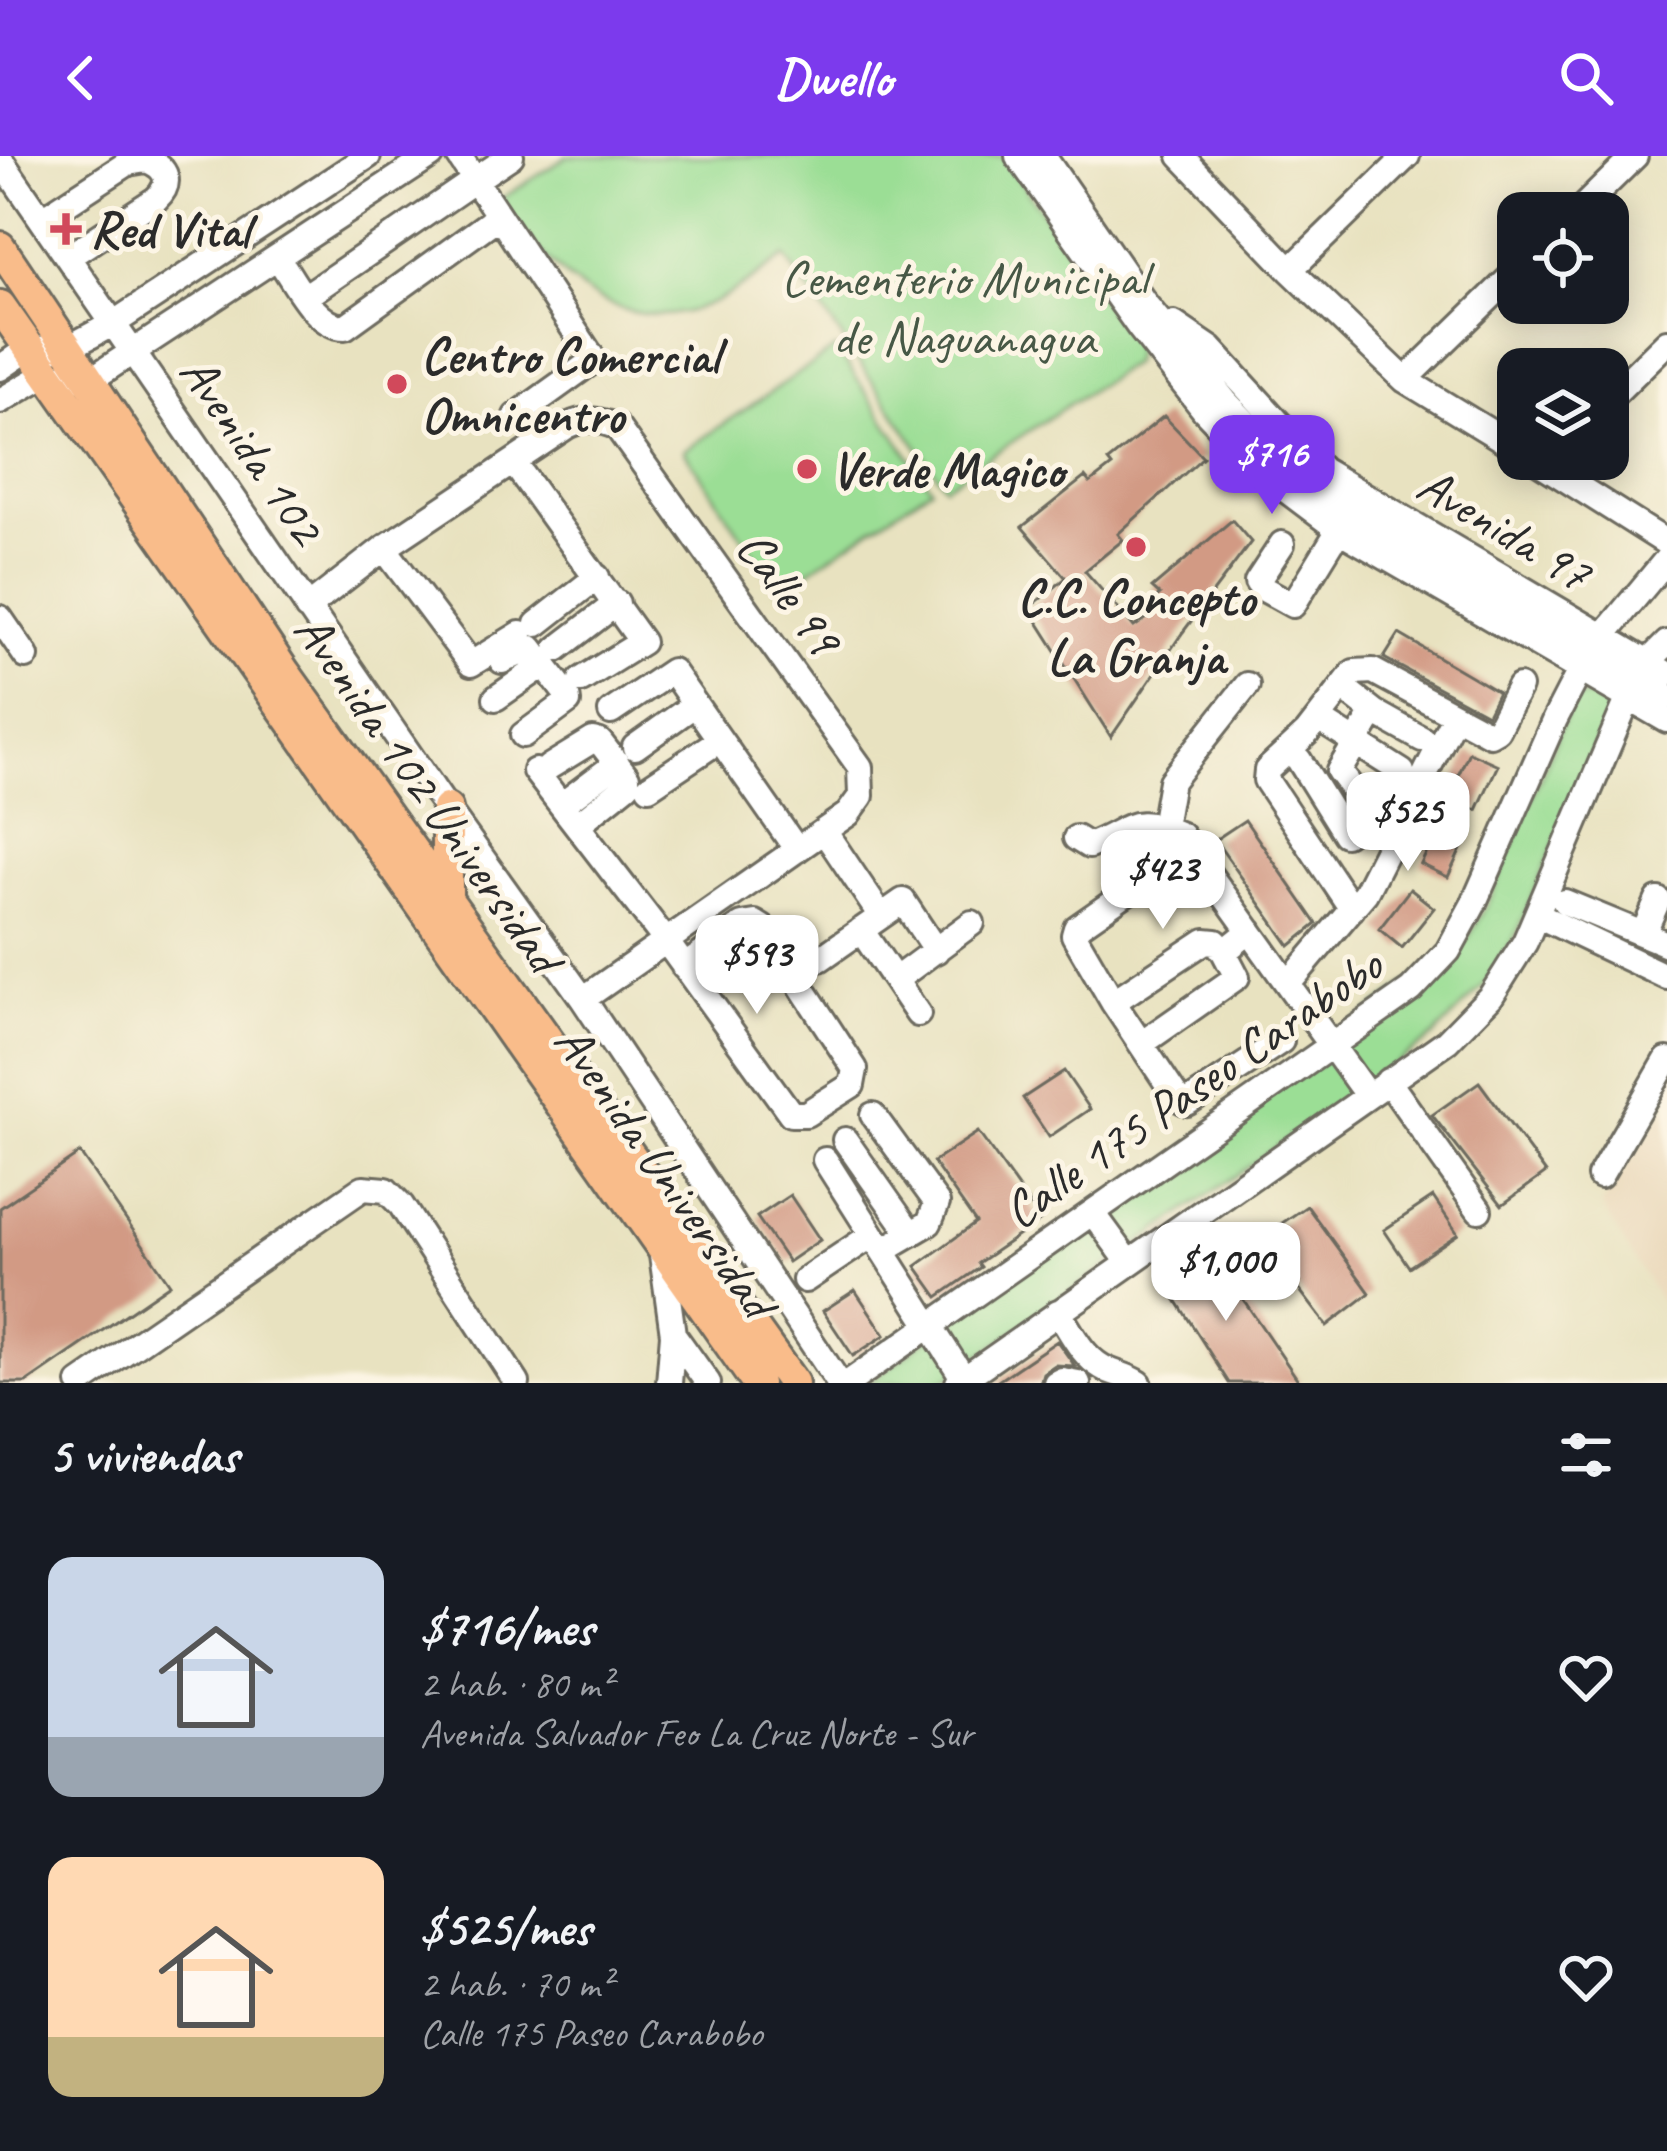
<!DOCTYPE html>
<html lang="es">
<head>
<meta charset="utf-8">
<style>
	body { margin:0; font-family:Caveat,sans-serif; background:#242831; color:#f1f3f6; height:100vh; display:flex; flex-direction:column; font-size:45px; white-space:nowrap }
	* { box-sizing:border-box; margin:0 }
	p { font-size:39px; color:#9ea1a6 }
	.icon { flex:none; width:66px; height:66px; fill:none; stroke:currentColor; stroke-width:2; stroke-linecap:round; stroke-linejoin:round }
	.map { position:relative; height:1227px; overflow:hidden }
	.drawer { display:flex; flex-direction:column; background:#171b24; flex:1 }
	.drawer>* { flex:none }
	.controls { position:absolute; left:1497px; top:36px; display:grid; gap:24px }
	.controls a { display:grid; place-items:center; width:132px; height:132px; border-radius:24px; background:#171b24; box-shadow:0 6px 30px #0003; font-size:60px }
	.price { position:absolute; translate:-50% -102px; padding:0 27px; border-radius:24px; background:#fff; color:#222; font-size:39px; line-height:78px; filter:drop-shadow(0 3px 6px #0008) }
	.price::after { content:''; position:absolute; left:50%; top:72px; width:36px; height:27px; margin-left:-18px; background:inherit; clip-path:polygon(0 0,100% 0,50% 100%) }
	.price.selected { background:#7c3aed; color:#fff }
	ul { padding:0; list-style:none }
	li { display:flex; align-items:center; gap:36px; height:300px; padding:0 48px }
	li span { display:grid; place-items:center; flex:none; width:336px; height:240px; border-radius:24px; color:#555 }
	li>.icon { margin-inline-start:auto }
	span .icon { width:144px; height:144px; fill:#fffc; stroke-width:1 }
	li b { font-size:51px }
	h2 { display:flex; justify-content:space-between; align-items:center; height:144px; padding:0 48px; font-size:51px }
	header { display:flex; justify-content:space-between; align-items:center; height:156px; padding:0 48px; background:#7c3aed; color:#fff; font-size:54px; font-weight:800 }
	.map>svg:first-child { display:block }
</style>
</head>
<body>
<header><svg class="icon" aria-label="back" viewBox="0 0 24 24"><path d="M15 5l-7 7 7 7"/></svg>Dwello<svg class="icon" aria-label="search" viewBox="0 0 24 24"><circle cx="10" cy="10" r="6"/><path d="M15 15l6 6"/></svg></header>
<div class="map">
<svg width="1667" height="1227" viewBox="0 0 1667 1227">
	<rect width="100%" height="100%" fill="#fcf5e5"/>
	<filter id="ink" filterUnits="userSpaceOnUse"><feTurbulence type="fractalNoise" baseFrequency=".00833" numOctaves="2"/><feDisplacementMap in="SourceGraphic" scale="24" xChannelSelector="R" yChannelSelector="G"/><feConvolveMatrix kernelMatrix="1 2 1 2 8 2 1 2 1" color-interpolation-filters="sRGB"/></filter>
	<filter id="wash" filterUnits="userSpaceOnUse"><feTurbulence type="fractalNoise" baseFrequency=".004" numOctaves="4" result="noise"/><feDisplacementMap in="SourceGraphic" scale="48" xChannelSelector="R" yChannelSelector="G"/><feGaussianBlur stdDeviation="2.7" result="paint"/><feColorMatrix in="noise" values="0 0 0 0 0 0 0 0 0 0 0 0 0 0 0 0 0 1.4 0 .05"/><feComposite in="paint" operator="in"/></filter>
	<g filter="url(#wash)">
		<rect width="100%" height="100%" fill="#e8e2c0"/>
		<path fill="#ead8ba" d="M1667,949V1157L1601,1049Z"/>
		<path fill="#9bde95" stroke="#638460" stroke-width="3" d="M568,0H1003L1136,191L1132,207L945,330L785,100C762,116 740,134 715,146C620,190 549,114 498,45Z
			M836,192L931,332L779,435L684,295Z
			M1587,539L1602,542L1611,555L1514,783L1484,829L1433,881L941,1227H868L1468,782L1492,738L1572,545Z"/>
		<g id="blocks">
			<path fill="#d29a84" d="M1164,260L1203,301L1118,378L1123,384L1085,415L1134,471L1159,454L1152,446L1160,439L1152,432L1232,364L1251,386L1183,476L1111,581L1029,452L1066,422L1022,371L1085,321L1090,327L1112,310L1108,305Z
				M1399,478L1498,536L1487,558L1384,502Z
				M1469,596L1498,609L1477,654L1448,641Z
				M1245,664L1317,768L1290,790L1215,684Z
				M1442,665L1468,678L1448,721L1421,708Z
				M1410,733L1434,752L1402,792L1379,773Z
				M1064,915L1090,953L1049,981L1023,942Z
				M1479,926L1546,1017L1502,1049L1432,959Z
				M978,976L1041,1064L978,1107L981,1111L938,1141L916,1110L976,1067L933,1006Z
				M80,997L170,1128L26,1227H0V1052Z
				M790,1039L820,1084L788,1106L757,1061Z
				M1433,1041L1458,1078L1409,1111L1384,1074Z
				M1307,1050L1370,1137L1327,1170L1260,1082Z
				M1206,1092L1245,1146L1300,1227H1229L1162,1122Z
				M855,1134L885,1179L853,1200L823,1155Z
				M1057,1185L1075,1210L1055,1209L1043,1217L1040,1227H995Z"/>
		</g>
	</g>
	<g filter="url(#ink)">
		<use href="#blocks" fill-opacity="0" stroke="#6d6b5f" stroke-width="3"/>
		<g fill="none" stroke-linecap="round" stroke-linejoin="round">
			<g stroke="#6d6b5f" stroke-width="30">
				<path id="minor" d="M459,0L475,24L511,0
					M1018,0L1139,171L1205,255L1270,322L1339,374L1667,564
					M1043,0L1146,149L1225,245L1285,307L1346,354L1667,541
					M1181,0L1290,114L1405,224L1518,293
					M0,3L447,653L583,843L839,1227
					M495,54L594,204L516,260
					M1577,57L1635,0
					M42,63L128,7L146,4C167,11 173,27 156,43L68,101
					M278,102C294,124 315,171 345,171L492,65L495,54L475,24L306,140
					M1290,114L1407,0
					M1174,168L1211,193L1322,314L1667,518
					M0,212L28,193L68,192L114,167L368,0
					M1405,224L1518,114
					M1608,244L1667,186
					M0,245L46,218L90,224L431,0
					M1534,303L1667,387
					M514,307L642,486L581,524
					M1282,388L1257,426L1262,432L1293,449L1339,374
					M384,392L471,508L520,478
					M307,452L384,392L567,270C586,261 598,263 617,271L860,611L861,640L848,658L583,843
					M0,462L26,500
					M537,468L597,421
					M557,493L617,447
					M502,505L531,492L567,539L568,546L523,579
					M1350,537L1374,556L1422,583
					M496,542L545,508
					M611,556L672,515L797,694
					M1374,556L1339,615L1392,685
					M1328,569L1402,616
					M635,591L694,549
					M1299,604L1345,678
					M549,611L593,584L600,586L627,621V629L577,669
					M535,615L666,785L791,958H806L852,929L855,913L763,772L755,767L742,769L684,811
					M649,631L718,585
					M572,641L617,607
					M1163,671L1171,625L1247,529
					M824,675L881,760
					M1076,682L1089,690C1133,673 1130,657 1181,679L1367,939
					M1162,712L1076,772L1074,779L1113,846L1177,942L1187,947L1281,885
					M1565,746L1667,788
					M1352,753L1266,624L1267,614L1307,577L1354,516L1373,515L1490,578L1497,574L1519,531
					M1537,759L1667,821
					M861,774L918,858
					M1643,778L1658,744
					M820,803L903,745L936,795
					M895,824L972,767
					M1288,828L1365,737L1454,561
					M1113,846L1205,785L1216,786L1224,796L1250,775
					M1141,888L1237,821L1224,796
					M1388,925L1479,1054
					M873,959L937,1047L929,1067L883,1094
					M845,984L911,1078
					M825,1004L964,1223
					M1600,1020L1667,904
					M1093,1057L1128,1105
					M661,1092L673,1178L708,1227
					M805,1124L872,1079
					M1058,1156C1071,1175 1081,1199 1102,1211C1114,1218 1127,1219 1139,1227
					M80,1227L363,1032L386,1034L401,1049L517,1227
					M669,1227L673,1178
					M848,1227L1411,834L1448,795L1473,749L1555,563L1589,497L1667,403
					M958,1227L1447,885L1491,840L1525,786L1629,541L1648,506L1667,487
					M1056,1227L1062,1224L1078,1227"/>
			</g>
			<g stroke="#6d6b5f" stroke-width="36">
				<path id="major" d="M0,91L285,517L793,1227
					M0,150L757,1227
					M447,653V747"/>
			</g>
			<use href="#minor" stroke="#fff" stroke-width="24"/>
			<use href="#major" stroke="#f9bc8a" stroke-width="30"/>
		</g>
	</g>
	<g fill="#d1495b" stroke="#fcf5e5" stroke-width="4.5">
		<path d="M60 55h12v12h12v12h-12v12h-12v-12h-12v-12h12z"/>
		<circle cx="397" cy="228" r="12"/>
		<circle cx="807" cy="313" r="12"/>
		<circle cx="1136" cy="391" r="12"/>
	</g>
	<g text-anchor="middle" stroke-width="10" stroke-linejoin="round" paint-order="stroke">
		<g font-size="51" font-weight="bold" fill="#2b2b2b" stroke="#fcf5e5" text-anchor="start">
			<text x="90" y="91">Red Vital</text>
			<text x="421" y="217">Centro Comercial<tspan x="421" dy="59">Omnicentro</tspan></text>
			<text x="831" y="331">Verde Magico</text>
			<text x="1136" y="459" text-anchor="middle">C.C. Concepto<tspan x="1136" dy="59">La Granja</tspan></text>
		</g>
		<g font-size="51" fill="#475846" stroke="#fcf5e5">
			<text x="964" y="139">Cementerio Municipal<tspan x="964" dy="59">de Naguanagua</tspan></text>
		</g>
		<g font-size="51" fill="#2b2b2b" stroke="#fcf5e5">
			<text transform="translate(253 293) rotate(56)" y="18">Avenida 102</text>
			<text transform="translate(1505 372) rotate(31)" y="18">Avenida 97</text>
			<text transform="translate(790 436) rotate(54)" y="18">Calle 99</text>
			<text transform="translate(429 636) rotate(55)" y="18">Avenida 102 Universidad</text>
			<text transform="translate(1192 931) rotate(-35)" y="18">Calle 175 Paseo Carabobo</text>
			<text transform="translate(666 1014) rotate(55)" y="18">Avenida Universidad</text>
		</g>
	</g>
</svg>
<div class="controls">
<a><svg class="icon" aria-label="locate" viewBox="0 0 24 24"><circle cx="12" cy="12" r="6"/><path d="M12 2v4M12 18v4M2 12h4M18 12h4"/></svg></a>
<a><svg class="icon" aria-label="layers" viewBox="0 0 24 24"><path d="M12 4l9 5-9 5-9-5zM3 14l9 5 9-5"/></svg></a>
</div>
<b class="price selected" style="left:1272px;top:361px">$716</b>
<b class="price" style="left:1408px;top:718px">$525</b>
<b class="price" style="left:1163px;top:776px">$423</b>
<b class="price" style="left:757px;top:861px">$593</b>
<b class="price" style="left:1226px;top:1168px">$1,000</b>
</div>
<section class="drawer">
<h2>5 viviendas<svg class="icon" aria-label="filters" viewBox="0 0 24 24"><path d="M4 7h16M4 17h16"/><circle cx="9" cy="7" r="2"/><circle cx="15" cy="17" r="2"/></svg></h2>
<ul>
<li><span style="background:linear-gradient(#c9d6e8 75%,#9aa5b1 0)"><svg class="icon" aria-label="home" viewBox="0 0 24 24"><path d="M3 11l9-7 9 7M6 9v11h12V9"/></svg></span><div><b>$716/mes</b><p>2 hab. · 80 m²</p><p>Avenida Salvador Feo La Cruz Norte - Sur</p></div><svg class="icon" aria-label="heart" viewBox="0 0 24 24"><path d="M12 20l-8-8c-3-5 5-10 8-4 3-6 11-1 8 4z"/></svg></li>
<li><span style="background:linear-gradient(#ffd9b3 75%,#c2b280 0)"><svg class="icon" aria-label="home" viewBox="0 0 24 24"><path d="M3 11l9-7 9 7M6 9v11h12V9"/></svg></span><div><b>$525/mes</b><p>2 hab. · 70 m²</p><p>Calle 175 Paseo Carabobo</p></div><svg class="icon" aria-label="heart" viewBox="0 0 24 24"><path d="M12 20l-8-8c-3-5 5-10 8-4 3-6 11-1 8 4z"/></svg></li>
</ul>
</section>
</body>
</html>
